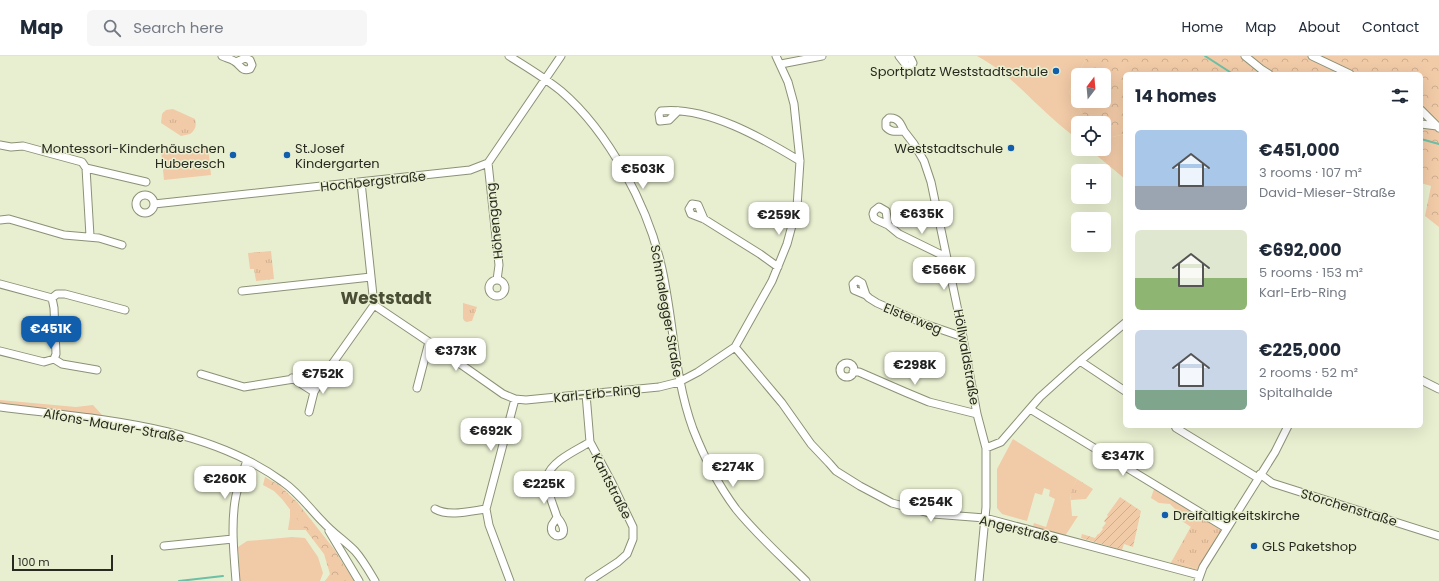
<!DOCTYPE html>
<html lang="en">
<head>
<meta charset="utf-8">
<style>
	body { margin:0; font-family:Poppins,sans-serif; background:#f6f6f7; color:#1f2937; height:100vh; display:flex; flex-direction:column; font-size:15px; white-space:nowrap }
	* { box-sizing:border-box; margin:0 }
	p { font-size:13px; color:#747a83 }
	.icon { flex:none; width:22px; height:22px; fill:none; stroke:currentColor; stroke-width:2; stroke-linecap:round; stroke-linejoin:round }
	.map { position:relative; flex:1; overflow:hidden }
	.panel { position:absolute; left:1123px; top:16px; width:300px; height:356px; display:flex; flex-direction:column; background:#fff; border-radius:6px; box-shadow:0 4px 16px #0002 }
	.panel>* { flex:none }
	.needle { width:26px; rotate:16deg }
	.buttons { position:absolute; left:1071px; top:12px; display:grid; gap:8px }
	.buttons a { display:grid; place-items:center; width:40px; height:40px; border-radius:6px; background:#fff; box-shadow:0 4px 16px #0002; font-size:20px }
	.scale { position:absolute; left:12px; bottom:10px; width:101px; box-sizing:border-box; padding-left:4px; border:2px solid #282a1f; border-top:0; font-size:11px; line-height:14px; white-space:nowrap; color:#282a1f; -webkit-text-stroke:3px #e8efd0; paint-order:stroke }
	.price { position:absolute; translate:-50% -34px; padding:0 9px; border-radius:8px; background:#fff; color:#222; font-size:13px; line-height:26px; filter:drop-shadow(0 1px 2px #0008) }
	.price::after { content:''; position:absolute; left:50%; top:24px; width:12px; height:9px; margin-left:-6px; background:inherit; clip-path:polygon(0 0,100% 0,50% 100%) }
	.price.selected { background:#115ead; color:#fff }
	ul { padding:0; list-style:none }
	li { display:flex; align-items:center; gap:12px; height:100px; padding:0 12px }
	li span { display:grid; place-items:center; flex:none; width:112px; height:80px; border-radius:6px; color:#555 }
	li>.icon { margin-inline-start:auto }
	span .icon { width:48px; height:48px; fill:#fffc; stroke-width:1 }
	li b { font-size:17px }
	h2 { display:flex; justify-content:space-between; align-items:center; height:48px; padding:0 12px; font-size:17px }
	header { display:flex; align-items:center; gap:24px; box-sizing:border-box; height:56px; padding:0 20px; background:#fff; border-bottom:1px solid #e0e1e3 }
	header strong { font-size:19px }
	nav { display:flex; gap:22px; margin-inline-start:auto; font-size:14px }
	.search { width:280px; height:36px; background:#f6f6f7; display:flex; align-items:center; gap:10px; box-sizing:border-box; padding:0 14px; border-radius:6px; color:#747a83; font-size:15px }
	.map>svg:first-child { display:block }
</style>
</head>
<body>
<header>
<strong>Map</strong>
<div class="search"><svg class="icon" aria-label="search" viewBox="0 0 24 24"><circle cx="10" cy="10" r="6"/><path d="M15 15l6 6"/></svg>Search here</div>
<nav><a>Home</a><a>Map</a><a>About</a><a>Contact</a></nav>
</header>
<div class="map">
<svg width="1439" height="525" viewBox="0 0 1439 525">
	<defs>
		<pattern id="forest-crowns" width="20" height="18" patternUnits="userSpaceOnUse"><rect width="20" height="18" fill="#f1caa7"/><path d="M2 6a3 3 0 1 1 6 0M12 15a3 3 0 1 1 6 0" fill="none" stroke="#cfae8f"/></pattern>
		<pattern id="park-tufts" width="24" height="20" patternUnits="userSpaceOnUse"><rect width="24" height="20" fill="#f1caa7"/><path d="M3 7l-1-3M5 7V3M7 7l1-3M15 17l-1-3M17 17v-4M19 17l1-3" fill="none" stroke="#cfae8f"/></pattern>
		<pattern id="garden-furrows" width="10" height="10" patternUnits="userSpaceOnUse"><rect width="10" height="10" fill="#f1caa7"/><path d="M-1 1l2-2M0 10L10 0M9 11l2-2" fill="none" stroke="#cfae8f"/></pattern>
	</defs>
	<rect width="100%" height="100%" fill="#e8efd0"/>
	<path fill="#f1caa7" d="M977,0H1087L1069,36L1088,67H1078V84C1065,73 1051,62 1039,50C1017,29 1004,15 977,0Z
		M1125,78V123L1089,93H1104V83Z
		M208,90L211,119L164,124L161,95Z
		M0,344L76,351L93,349L103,360L0,347Z
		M1013,383L1077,423C1068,438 1071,444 1072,460H1078L1065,480L1033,470L1034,467L1046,471L1055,443L1049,440L1050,434L1044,432L1042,439L1035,437L1027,465L1002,458L997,452V413Z
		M1155,430L1199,456L1191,471L1182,465L1184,462L1170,448L1159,447L1151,442Z
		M290,452L306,474H288L290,461Z
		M292,481L305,482L318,501L323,517L320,525H240L238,491L247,485Z
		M1173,503L1201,515L1199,519L1168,511Z"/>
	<path fill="url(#forest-crowns)" fill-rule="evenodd" d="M1087,0H1439V171L1425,160L1431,130L1421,127V18H1125V78L1104,83V67H1088L1069,36ZM1078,19H1104V45H1078Z
		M265,421L279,429L297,446L334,493L354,525H325L330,518L324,498L282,443L274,435L263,429Z"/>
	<path fill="url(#park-tufts)" d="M173,53L195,63C197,70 195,74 190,78L181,80L161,67L162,58L166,54Z
		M271,195L274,223L256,225L254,213H250L248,197Z
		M463,247L477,251L472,265L466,266L463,263Z
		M1077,423L1093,433L1086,443L1071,444V434Z
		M1199,456L1226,472L1201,515L1173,503Z"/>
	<path fill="url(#garden-furrows)" d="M1120,441L1141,455L1133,491L1124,488L1122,494L1081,482L1082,478L1095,482L1098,478H1099L1103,473L1102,472L1106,467L1104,465L1108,460L1107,459Z"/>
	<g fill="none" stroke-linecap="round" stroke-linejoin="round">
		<path stroke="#6bc0a6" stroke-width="2" d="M1205,0L1233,18
			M1421,83L1439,88
			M179,525L223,520"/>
		<g stroke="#8b9176" stroke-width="9">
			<path id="minor" d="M222,0C226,2 231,3 234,5C241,9 241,16 250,13L252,9L250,4L245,2L236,6
				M509,0C527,11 545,22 561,35C609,76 649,152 662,213C674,267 674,321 693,373C704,401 718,429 736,453C757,479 783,502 806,525
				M899,0L906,9L908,10L912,9L913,7L911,3L903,0
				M1245,0L1261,13L1269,18
				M1312,0L1350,18
				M781,8L822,0
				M1421,54L1439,72
				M678,55L669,64L660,65L659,58L661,55C707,50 762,82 800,105
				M889,62C898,61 901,68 904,75C897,75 891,77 886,71V65Z
				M1421,68L1437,70
				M904,75L914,88L924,105L931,126L957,250L977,358L986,392V451L979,525
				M0,89L11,91L23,90L82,106L86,112L146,126
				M488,107L499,209L497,224
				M86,112L90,180
				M361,126L374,249L429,286L503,338L515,343L526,344L659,331L679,326L698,316L735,291L772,225L787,188L797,151L800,105L794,48L788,26L776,0
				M136 148a9 9 0 1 1 18 0a9 9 0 1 1-18 0Z
				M154,148L470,114L488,107L561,0
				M704,163L698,149L692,148L689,153L691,158L704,163L760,198L778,211
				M0,164L9,163L64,179L99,182L122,189
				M888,169L886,155L879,151L874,155L873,158L874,162L877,164L888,169L899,178L946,201
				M489 232a8 8 0 1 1 16 0a8 8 0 1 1-16 0Z
				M0,228L52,242L57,238H65L125,254
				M242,235L371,221
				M866,239L862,227L857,224L853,228L854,234L866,239L869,242L877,247L925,268L963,281
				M52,242L54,252L56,298L54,303
				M735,291L782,347L811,388L829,407L836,415L860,430L892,447L933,458L985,462L1199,519
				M0,295L44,306L54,303L62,308L97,314
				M1080,305L1125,335
				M840 314a7 7 0 1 1 14 0a7 7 0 1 1-14 0Z
				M853,316H859L905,336L929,346L977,358
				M201,318L244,331L325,318
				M292,322L314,336
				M1421,324L1439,333
				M417,332L429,286
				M586,338L590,386L612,427L633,471V483L627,498L618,506L589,525
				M0,351C94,363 204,368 283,426C299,437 310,453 323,466C333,477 345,485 355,495C363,504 369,515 375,525
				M1030,353L1226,472
				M309,356L314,336L325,318L374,249
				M1175,370L1176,372L1258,422
				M986,392L1001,386L1040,341L1080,305L1125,267
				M1260,418L1272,427L1439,480
				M435,453C449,461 471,455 486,453
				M557,461C576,484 547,485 552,469C554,466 556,463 557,461C554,451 545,431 547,421C551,405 577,394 590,386
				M329,475L359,525
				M164,490L233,483
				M236,525C234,499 231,471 235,445C237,431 243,417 247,404
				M510,525L489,469L486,453L515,343
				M1198,525L1203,511L1275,396L1288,370"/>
		</g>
		<use href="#minor" stroke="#fff" stroke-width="7"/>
	</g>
	<g fill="#115ead" stroke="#e8efd0" stroke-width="1.5">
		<circle cx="1056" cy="15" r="4"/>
		<circle cx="1011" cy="92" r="4"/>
		<circle cx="233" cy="99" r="4"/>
		<circle cx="287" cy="99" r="4"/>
		<circle cx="1165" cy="459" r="4"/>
		<circle cx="1254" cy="490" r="4"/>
	</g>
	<g text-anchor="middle" stroke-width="3" stroke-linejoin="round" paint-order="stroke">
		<g font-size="13" fill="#282a1f" stroke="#e8efd0" text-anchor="end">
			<text x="1048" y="20">Sportplatz Weststadtschule</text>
			<text x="225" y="97">Montessori-Kinderhäuschen<tspan x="225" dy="15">Huberesch</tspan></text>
			<text x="295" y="97" text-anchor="start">St.Josef<tspan x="295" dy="15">Kindergarten</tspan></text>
			<text x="1003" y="97">Weststadtschule</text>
			<text x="1173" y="464" text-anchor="start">Dreifaltigkeitskirche</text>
			<text x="1262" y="495" text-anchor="start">GLS Paketshop</text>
		</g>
		<g font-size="13" fill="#282a1f" stroke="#e8efd0">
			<text transform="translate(373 125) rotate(-6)" y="5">Hochbergstraße</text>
			<text transform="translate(494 165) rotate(-96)" y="5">Höhengang</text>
			<text transform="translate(667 255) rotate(80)" y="5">Schmalegger Straße</text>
			<text transform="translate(913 262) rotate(22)" y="5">Elsterweg</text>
			<text transform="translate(967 301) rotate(80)" y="5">Höllwaldstraße</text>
			<text transform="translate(597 337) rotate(-6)" y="5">Karl-Erb-Ring</text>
			<text transform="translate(114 369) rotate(10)" y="5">Alfons-Maurer-Straße</text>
			<text transform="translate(612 430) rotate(63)" y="5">Kantstraße</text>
			<text transform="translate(1349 451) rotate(17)" y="5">Storchenstraße</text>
			<text transform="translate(1019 473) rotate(14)" y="5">Angerstraße</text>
		</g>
		<g font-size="17" font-weight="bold" fill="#494e35" stroke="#e8efd0">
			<text x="386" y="248">Weststadt</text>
		</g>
	</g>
</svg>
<div class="buttons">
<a><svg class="needle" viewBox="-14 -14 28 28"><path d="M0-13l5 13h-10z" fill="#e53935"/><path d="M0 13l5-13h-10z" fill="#747a83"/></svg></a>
<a><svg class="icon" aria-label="locate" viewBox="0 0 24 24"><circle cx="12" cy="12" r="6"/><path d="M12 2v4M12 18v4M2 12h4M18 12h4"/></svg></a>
<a>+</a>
<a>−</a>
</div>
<div class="scale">100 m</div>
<b class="price" style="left:643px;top:134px">€503K</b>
<b class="price" style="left:922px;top:179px">€635K</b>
<b class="price" style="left:779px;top:180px">€259K</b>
<b class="price" style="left:944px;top:235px">€566K</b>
<b class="price selected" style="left:51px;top:294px">€451K</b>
<b class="price" style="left:456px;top:316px">€373K</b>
<b class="price" style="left:915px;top:330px">€298K</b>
<b class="price" style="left:323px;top:339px">€752K</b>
<b class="price" style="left:491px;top:396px">€692K</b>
<b class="price" style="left:1123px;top:421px">€347K</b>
<b class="price" style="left:733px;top:432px">€274K</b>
<b class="price" style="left:225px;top:444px">€260K</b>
<b class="price" style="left:544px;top:449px">€225K</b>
<b class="price" style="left:931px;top:467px">€254K</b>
<section class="panel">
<h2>14 homes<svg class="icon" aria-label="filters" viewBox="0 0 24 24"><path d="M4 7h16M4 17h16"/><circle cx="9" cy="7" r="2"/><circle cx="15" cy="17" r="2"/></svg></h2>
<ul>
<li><span style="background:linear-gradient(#a9c7e8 70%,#9aa5b1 0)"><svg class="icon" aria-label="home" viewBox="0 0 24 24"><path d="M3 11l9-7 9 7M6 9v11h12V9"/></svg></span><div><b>€451,000</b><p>3 rooms · 107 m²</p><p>David-Mieser-Straße</p></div></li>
<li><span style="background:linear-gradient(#dfe7d0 60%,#8fb573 0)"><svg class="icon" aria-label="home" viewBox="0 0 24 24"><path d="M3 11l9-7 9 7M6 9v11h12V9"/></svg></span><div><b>€692,000</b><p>5 rooms · 153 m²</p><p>Karl-Erb-Ring</p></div></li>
<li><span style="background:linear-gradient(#c9d6e8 75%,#7fa58c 0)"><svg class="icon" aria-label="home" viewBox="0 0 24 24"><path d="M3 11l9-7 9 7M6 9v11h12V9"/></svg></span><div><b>€225,000</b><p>2 rooms · 52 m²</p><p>Spitalhalde</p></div></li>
</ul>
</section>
</div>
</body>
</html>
